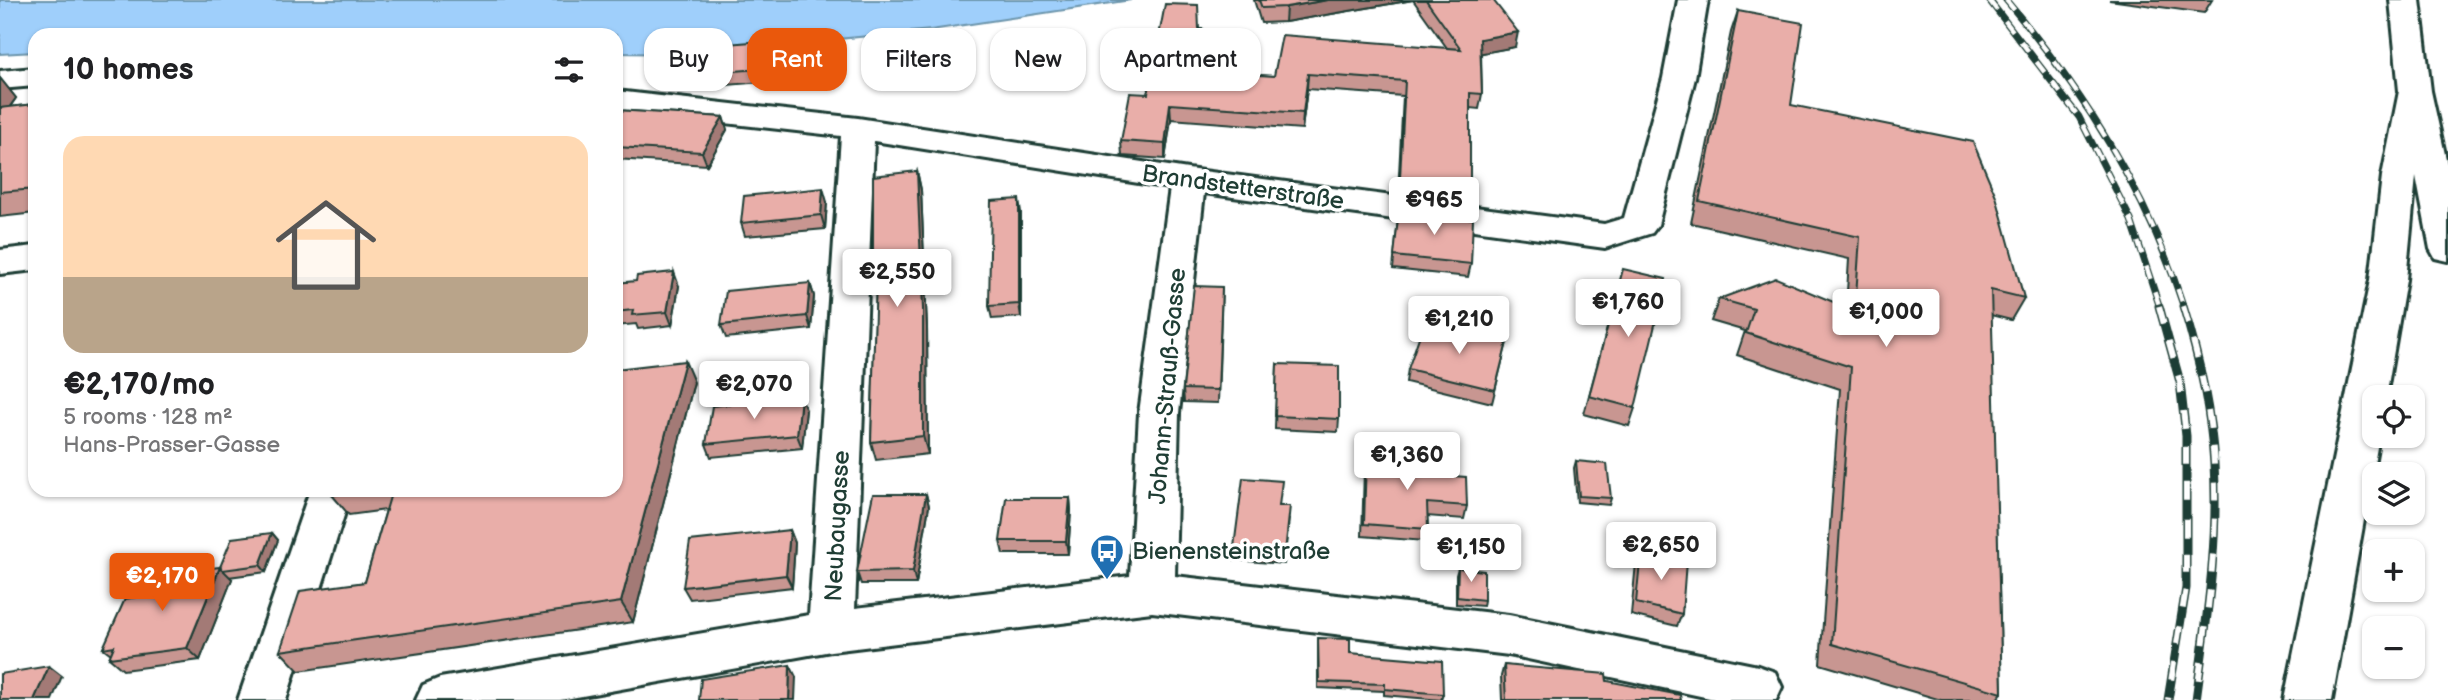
<!DOCTYPE html>
<html lang="en">
<head>
<meta charset="utf-8">
<style>
	body { margin:0; font-family:"Balsamiq Sans",sans-serif; background:#f6f6f6; color:#202124; height:100vh; display:flex; flex-direction:column; font-size:26px; white-space:nowrap }
	* { box-sizing:border-box; margin:0 }
	p { font-size:23px; color:#757577 }
	.icon { flex:none; width:38px; height:38px; fill:none; stroke:currentColor; stroke-width:2; stroke-linecap:round; stroke-linejoin:round }
	.map { position:relative; flex:1; overflow:hidden }
	.side { position:absolute; left:28px; top:28px; width:595px; height:469px; display:flex; flex-direction:column; background:#fff; border-radius:21px; box-shadow:0 2px 5px #0004 }
	.side>* { flex:none }
	.banner { position:absolute; left:644px; top:28px; width:665px; height:63px; display:flex; gap:14px }
	.controls { position:absolute; left:2362px; top:385px; display:grid; gap:14px }
	.controls a { display:grid; place-items:center; width:63px; height:63px; border-radius:14px; background:#fff; box-shadow:0 2px 5px #0004; font-size:35px }
	.price { position:absolute; translate:-50% -60px; padding:0 16px; border-radius:7px; background:#fff; color:#222; font-size:23px; line-height:46px; filter:drop-shadow(0 2px 4px #0008) }
	.price::after { content:''; position:absolute; left:50%; top:42px; width:21px; height:16px; margin-left:-10px; background:inherit; clip-path:polygon(0 0,100% 0,50% 100%) }
	.price.active { background:#ea580c; color:#fff }
	ul { padding:0; list-style:none }
	li { display:grid; align-content:center; gap:14px; height:371px; padding:0 35px }
	li+li { border-top:2px solid #e0e0e0 }
	li span { display:grid; place-items:center; height:217px; border-radius:21px; color:#555 }
	li>.icon { margin-inline-start:auto }
	span .icon { width:126px; height:126px; fill:#fffc; stroke-width:1 }
	li b { font-size:30px }
	h2 { display:flex; justify-content:space-between; align-items:center; height:84px; padding:0 35px; font-size:30px }
	.tag { padding:0 24px; border-radius:21px; background:#fff; box-shadow:0 2px 5px #0004; font-size:24px; line-height:63px }
	.tag.active { background:#ea580c; color:#fff }
	.map>svg:first-child { display:block }
</style>
</head>
<body>
<div class="map">
<svg width="2448" height="700" viewBox="0 0 2448 700">
	<rect width="100%" height="100%" fill="#fff"/>
	<filter id="ink" filterUnits="userSpaceOnUse"><feTurbulence type="fractalNoise" baseFrequency=".0143" numOctaves="2"/><feDisplacementMap in="SourceGraphic" scale="14" xChannelSelector="R" yChannelSelector="G"/><feConvolveMatrix kernelMatrix="1 2 1 2 8 2 1 2 1" color-interpolation-filters="sRGB"/></filter>
	<g filter="url(#ink)">
		<path fill="#9fcffb" stroke="#6c95ab" stroke-width="2" d="M0,0H1131L931,30L683,54L616,53V35H35V52L0,54Z"/>
		<g fill="none" stroke-linecap="round" stroke-linejoin="round">
			<g stroke="#1f3d34" stroke-width="6">
				<path id="minor" d="M1678,0H1708L1695,78L1658,225L1652,233L1605,248L1204,193L1179,413L1175,576L1509,615L1758,666L1775,672L1782,687L1776,700H1719L1509,655L1152,612L831,651L560,700H416L423,685L440,678L809,615L841,136L616,111V91L858,118L1188,169L1604,224L1624,218L1663,78ZM874,141L1170,188L1139,413L1130,576L855,608Z
					M35,68V86L0,89V71Z
					M35,246V270L0,274V250Z
					M310,490H352L286,700H238Z"/>
			</g>
			<g stroke="#1f3d34" stroke-width="6">
				<path id="highway" d="M2390,0H2420L2431,91L2448,168V261L2435,258L2430,249L2416,176L2406,280L2386,397H2375V436H2379L2332,700H2284L2370,280L2382,176L2399,91Z"/>
			</g>
			<use href="#minor" fill="#fff" fill-rule="evenodd"/>
			<use href="#highway" fill="#fff" fill-rule="evenodd"/>
			<g stroke="#1f3d34" stroke-width="7">
				<path id="rail-far1" d="M1989,0L2079,117L2131,220L2160,308
					M2006,0C2084,93 2147,192 2184,308"/>
			</g>
			<g stroke="#1f3d34" stroke-width="9">
				<path id="rail" d="M2159,306L2180,382L2186,436V588L2168,700
					M2183,306C2199,357 2211,411 2214,464C2219,542 2206,623 2196,700"/>
			</g>
			<use href="#rail-far1" stroke="#fff" stroke-width="4.5" stroke-dasharray="13" stroke-linecap="butt"/>
			<use href="#rail" stroke="#fff" stroke-width="6" stroke-dasharray="18" stroke-linecap="butt"/>
		</g>
		<path fill="#c89691" stroke="#1f3d34" stroke-width="2" d="M1254,0H1493L1515,47L1481,53L1482,94L1479,109L1470,108V188L1468,203L1398,194L1403,96L1307,89L1302,129L1171,119L1165,159L1122,156L1121,141L1148,94L1199,29L1203,44L1199,71L1274,76L1447,48L1413,0L1285,22L1261,23Z
			M2109,0H2212L2204,13Z
			M1738,11L1791,105L2024,298L2011,320L1991,315L2002,693L1996,700H1941L1820,664L1840,389L1737,355L1745,331L1711,321L1719,299L1846,308L1849,259L1691,223L1731,32Z
			M778,53L775,81L679,89L674,76Z
			M0,78L16,98L10,107L35,104V213L0,217Z
			M616,110L723,117L727,130L707,165L616,159Z
			M917,171L921,190L927,327L928,454L876,460L871,442L876,290L873,279Z
			M827,202L825,229L745,236L741,223Z
			M1399,209L1471,264L1468,277L1393,269Z
			M1021,212V317L992,319L989,306Z
			M616,283L679,286L672,325L638,329L636,324L616,326Z
			M810,283L814,296L811,329L726,338L721,325Z
			M1222,287L1218,403L1184,402L1183,389Z
			M1618,287L1635,408L1629,426L1584,414Z
			M1507,342L1492,403L1406,382L1408,369Z
			M1277,364L1339,419L1338,432L1275,429Z
			M694,382L633,622L299,671L280,651L365,582L386,510L349,515L332,495L334,490H616Z
			M806,410L802,448L711,457L706,444Z
			M1366,457L1427,474L1467,506L1464,519L1427,516L1428,529L1425,541L1362,536L1364,470Z
			M1576,461L1611,498L1609,505L1577,502L1574,468Z
			M926,494L929,506L916,584H861L857,572Z
			M1070,498L1071,510L1068,554H1003L1000,541Z
			M1280,506L1289,519L1284,564L1234,560V547Z
			M790,530L795,543L792,587L690,599L683,587Z
			M272,533L278,540L266,572L229,577L232,579L200,660L123,670L109,658L111,654L103,648L136,597L220,567Z
			M1641,551L1682,614L1677,626L1631,615L1636,563Z
			M1458,568L1484,600L1483,606L1456,604V575Z
			M1318,638L1443,694L1441,700L1384,695V691L1318,688Z
			M1504,665L1607,681L1681,700H1502L1501,676Z"/>
		<path fill="#a37a76" stroke="#1f3d34" stroke-width="2" d="M1328,0H1413L1285,22L1286,7Z
			M1203,29V44L1197,86L1196,71Z
			M1518,32L1515,47L1478,54L1480,39Z
			M775,40L778,53L775,81L771,68Z
			M1308,74L1307,89L1302,129L1303,113Z
			M0,78L16,98L0,120Z
			M1170,104L1171,119L1165,159V144Z
			M723,117L727,130L707,165L702,152Z
			M917,171L921,190L927,327L928,454L923,436Z
			M823,188L827,202L825,229L821,215Z
			M1019,199L1021,212V317L1019,304Z
			M674,272L679,286L672,325L667,312Z
			M810,283L814,296L811,329L807,316Z
			M685,361L694,382L633,622L621,602Z
			M801,397L806,410L802,448L797,435Z
			M926,494L929,506L916,584L913,571Z
			M1070,498L1071,510L1068,554L1066,541Z
			M790,530L795,543L792,587L786,575Z
			M272,533L278,540L266,572L260,565Z
			M220,567L232,579L200,660L187,648Z
			M790,665L796,677L795,700H789Z
			M49,666L62,676L52,700H34Z"/>
		<path fill="#e9aea9" stroke="#1f3d34" stroke-width="2" d="M1259,0H1328L1286,7L1262,8Z
			M1426,0H1493L1518,32L1480,39L1482,94L1470,93V188L1400,178L1405,81L1308,74L1303,113L1170,104L1165,144L1121,141L1130,93L1148,94L1165,4L1198,5L1199,29H1203L1196,71L1274,76L1282,35L1461,49Z
			M1738,11L1803,23L1791,105L1973,142L1996,196L2024,298L1991,290L2002,693L1832,644L1851,367L1746,333L1754,309L1719,299L1776,278L1855,311L1860,237L1699,201Z
			M775,40L771,68L674,76L680,48Z
			M35,104V189L0,192V108Z
			M616,110L723,117L702,152L616,147Z
			M917,171L923,309V436L871,442L876,278L873,279V176Z
			M823,188L821,215L741,223L744,196Z
			M1019,199V304L989,306L991,201Z
			M1399,209L1473,219L1471,264L1394,256Z
			M1623,269L1666,279L1635,408L1589,396Z
			M674,272L667,312L632,315L633,310L616,312V283L636,281L637,276Z
			M810,283L807,316L721,325L726,291Z
			M1194,286L1222,287L1218,390L1183,389Z
			M1424,323L1507,342L1495,390L1408,369Z
			M685,361L621,602L280,651L300,591L365,582L392,490H616V369Z
			M1277,364L1339,366V419L1275,416Z
			M801,397L797,435L706,444L712,406Z
			M1366,457L1427,461V474L1466,477L1467,506L1427,503L1428,529L1364,524Z
			M1576,461L1607,464L1611,498L1579,496Z
			M1243,478L1282,481L1279,506H1290L1285,552L1234,547Z
			M334,490H367L332,495Z
			M873,494H926L913,571L857,572Z
			M1006,498H1070L1066,541H1000Z
			M790,530L786,575L683,587L690,541Z
			M272,533L260,565L223,570L220,567L232,538Z
			M1641,551L1686,561L1682,614L1636,603Z
			M220,567L187,648L109,658L114,646L103,648L125,599L136,597L145,576Z
			M1458,568L1484,571V600L1457,597Z
			M1318,638L1350,639V653L1442,661L1443,694L1385,689V684L1319,682Z
			M790,665L789,700H699L701,679Z
			M1504,665L1606,674L1607,681L1680,695L1681,700H1506Z
			M49,666L34,700H0V674Z"/>
	</g>
	<defs>
		<g id="bus-pin" transform="scale(1.75)"><path d="M0 17L-7.5 6A9.5 9.5 0 1 1 7.5 6Z" fill="#1f6fb2" stroke="#fff"/><path d="M-5-6H5V4H4V6H2V4H-2V6H-4V4H-5ZM-3.5-4V0h7V-4ZM-3.5 1.2v1.5H-2V1.2ZM2 1.2v1.5H3.5V1.2Z" fill="#fff"/></g>
	</defs>
	<g fill-rule="evenodd">
		<use href="#bus-pin" x="1107" y="551"/>
	</g>
	<g text-anchor="middle" stroke-width="7" stroke-linejoin="round" paint-order="stroke">
		<g font-size="24" fill="#1f3d34" stroke="#fff">
			<text transform="translate(1243 187) rotate(8)" y="8">Brandstetterstraße</text>
			<text transform="translate(1167 386) rotate(-85)" y="8">Johann-Strauß-Gasse</text>
			<text transform="translate(837 526) rotate(-87)" y="8">Neubaugasse</text>
		</g>
		<g font-size="24" fill="#1f3d34" stroke="#fff" text-anchor="start">
			<text x="1132" y="559">Bienensteinstraße</text>
		</g>
	</g>
</svg>
<div class="controls">
<a><svg class="icon" aria-label="locate" viewBox="0 0 24 24"><circle cx="12" cy="12" r="6"/><path d="M12 2v4M12 18v4M2 12h4M18 12h4"/></svg></a>
<a><svg class="icon" aria-label="layers" viewBox="0 0 24 24"><path d="M12 4l9 5-9 5-9-5zM3 14l9 5 9-5"/></svg></a>
<a>+</a>
<a>−</a>
</div>
<b class="price" style="left:1434px;top:237px">€965</b>
<b class="price" style="left:897px;top:309px">€2,550</b>
<b class="price" style="left:1628px;top:339px">€1,760</b>
<b class="price" style="left:1886px;top:349px">€1,000</b>
<b class="price" style="left:1459px;top:356px">€1,210</b>
<b class="price" style="left:754px;top:421px">€2,070</b>
<b class="price" style="left:1407px;top:492px">€1,360</b>
<b class="price" style="left:1661px;top:582px">€2,650</b>
<b class="price" style="left:1471px;top:584px">€1,150</b>
<b class="price active" style="left:162px;top:613px">€2,170</b>
<div class="banner">
<a class="tag">Buy</a>
<a class="tag active">Rent</a>
<a class="tag">Filters</a>
<a class="tag">New</a>
<a class="tag">Apartment</a>
</div>
<section class="side">
<h2>10 homes<svg class="icon" aria-label="filters" viewBox="0 0 24 24"><path d="M4 7h16M4 17h16"/><circle cx="9" cy="7" r="2"/><circle cx="15" cy="17" r="2"/></svg></h2>
<ul>
<li><span style="background:linear-gradient(#ffd9b3 65%,#b9a48a 0)"><svg class="icon" aria-label="home" viewBox="0 0 24 24"><path d="M3 11l9-7 9 7M6 9v11h12V9"/></svg></span><div><b>€2,170/mo</b><p>5 rooms · 128 m²</p><p>Hans-Prasser-Gasse</p></div></li>
</ul>
</section>
</div>
</body>
</html>
